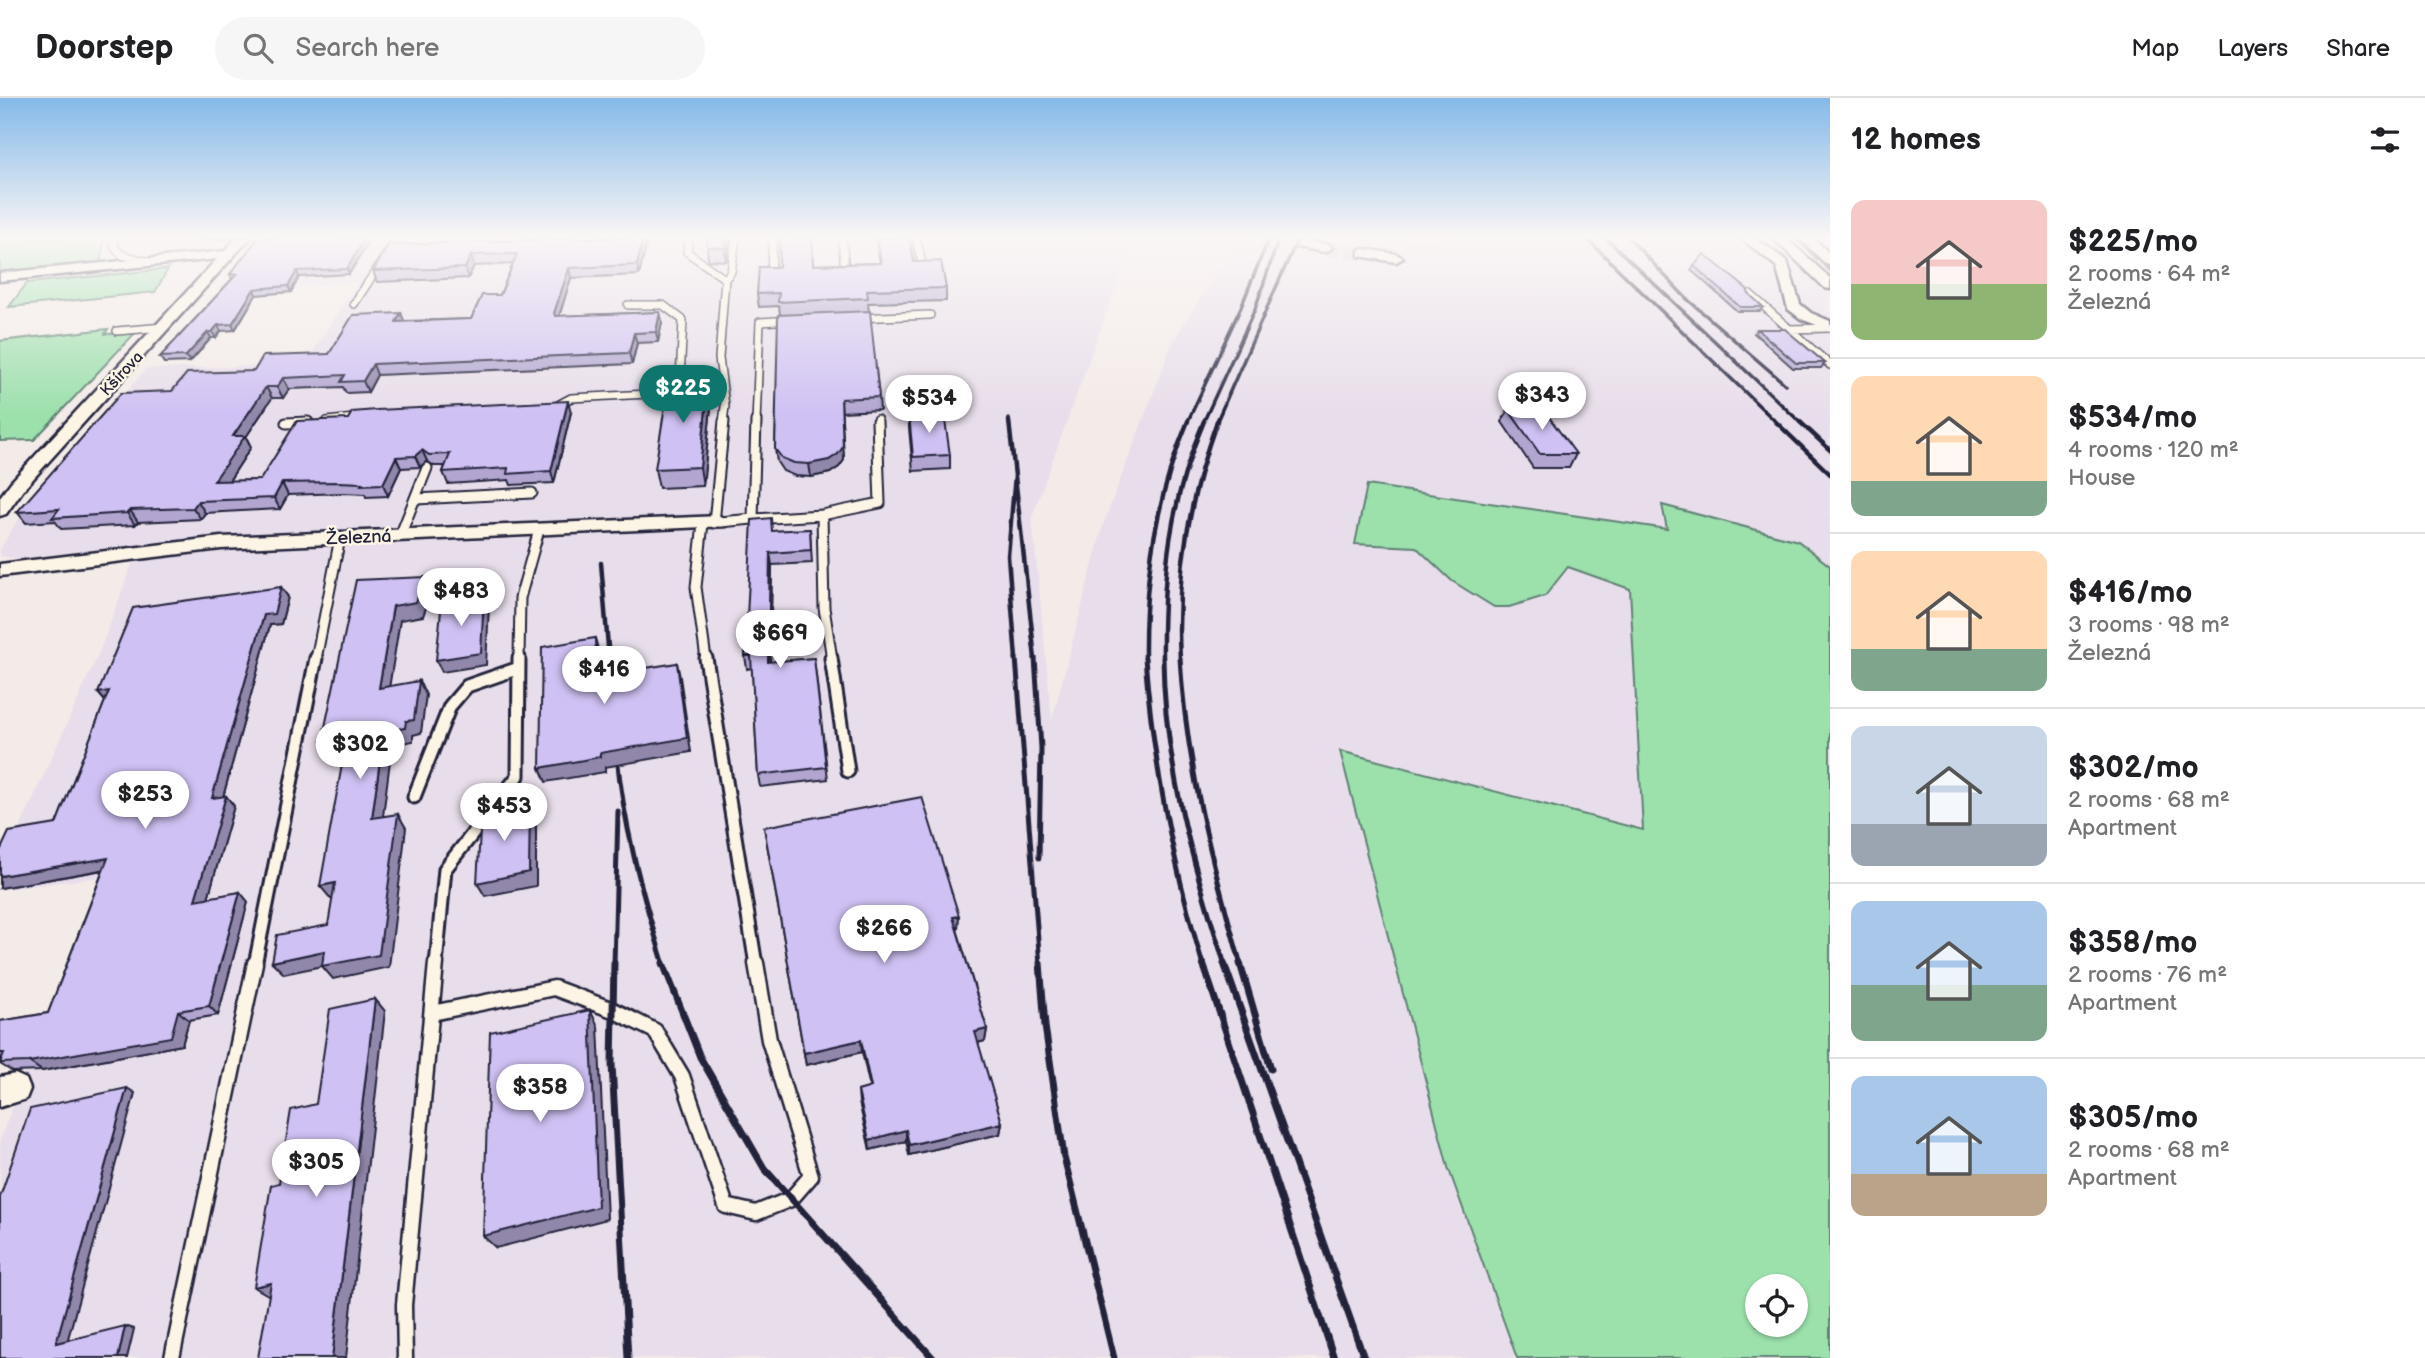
<!DOCTYPE html>
<html lang="en">
<head>
<meta charset="utf-8">
<style>
	body { margin:0; font-family:"Balsamiq Sans",sans-serif; background:#f6f6f6; color:#202124; height:100vh; display:flex; flex-direction:column; font-size:26px; white-space:nowrap }
	* { box-sizing:border-box; margin:0 }
	p { font-size:23px; color:#757577 }
	.icon { flex:none; width:38px; height:38px; fill:none; stroke:currentColor; stroke-width:2; stroke-linecap:round; stroke-linejoin:round }
	.map { position:relative; flex:1; overflow:hidden }
	.details { display:flex; flex-direction:column; background:#fff; width:595px }
	.details>* { flex:none }
	.controls { position:absolute; left:1745px; top:1176px; display:grid; gap:14px }
	.controls a { display:grid; place-items:center; width:63px; height:63px; border-radius:50%; background:#fff; box-shadow:0 2px 5px #0004; font-size:35px }
	.price { position:absolute; translate:-50% -60px; padding:0 16px; border-radius:24px; background:#fff; color:#222; font-size:23px; line-height:46px; filter:drop-shadow(0 2px 4px #0008) }
	.price::after { content:''; position:absolute; left:50%; top:42px; width:21px; height:16px; margin-left:-10px; background:inherit; clip-path:polygon(0 0,100% 0,50% 100%) }
	.price.active { background:#0f766e; color:#fff }
	ul { padding:0; list-style:none }
	li { display:flex; align-items:center; gap:21px; height:175px; padding:0 21px }
	li+li { border-top:2px solid #e0e0e0 }
	li span { display:grid; place-items:center; flex:none; width:196px; height:140px; border-radius:14px; color:#555 }
	li>.icon { margin-inline-start:auto }
	span .icon { width:84px; height:84px; fill:#fffc; stroke-width:1 }
	li b { font-size:30px }
	h2 { display:flex; justify-content:space-between; align-items:center; height:84px; padding:0 21px; font-size:30px }
	header { display:flex; align-items:center; gap:42px; box-sizing:border-box; height:98px; padding:0 35px; background:#fff; border-bottom:2px solid #e0e0e0 }
	header strong { font-size:33px }
	nav { display:flex; gap:38px; margin-inline-start:auto; font-size:24px }
	.search { width:490px; height:63px; background:#f6f6f6; display:flex; align-items:center; gap:18px; box-sizing:border-box; padding:0 24px; border-radius:38px; color:#757577; font-size:26px }
	main { display:flex; flex:1; min-height:0 }
	.map>svg:first-child { display:block }
</style>
</head>
<body>
<header>
<strong>Doorstep</strong>
<div class="search"><svg class="icon" aria-label="search" viewBox="0 0 24 24"><circle cx="10" cy="10" r="6"/><path d="M15 15l6 6"/></svg>Search here</div>
<nav><a>Map</a><a>Layers</a><a>Share</a></nav>
</header>
<main>
<div class="map">
<svg width="1830" height="1260" viewBox="0 0 1830 1260">
	<rect width="100%" height="100%" fill="#f3ebe8"/>
	<filter id="ink" filterUnits="userSpaceOnUse"><feTurbulence type="fractalNoise" baseFrequency=".0143" numOctaves="2"/><feDisplacementMap in="SourceGraphic" scale="14" xChannelSelector="R" yChannelSelector="G"/><feConvolveMatrix kernelMatrix="1 2 1 2 8 2 1 2 1" color-interpolation-filters="sRGB"/></filter>
	<g filter="url(#ink)">
		<path fill="#e8deeb" fill-rule="evenodd" d="M264,140H1772L1830,193V1260H0V1041L101,779L0,792V774L100,552L139,447L18,461L0,458V451L17,423L146,271L304,267L358,184L294,189L221,190ZM1235,146L1173,243L1103,427L1052,622L1032,419L1131,147ZM1757,1188H1796V1227H1757Z"/>
		<path fill="#9ce0ac" stroke="#5f8174" stroke-width="2" fill-rule="evenodd" d="M0,140H105L100,166L0,177Z
			M168,171L155,194L9,209L27,185Z
			M108,231L105,236L135,235L34,342L0,343V243Z
			M1367,387L1667,431L1662,407L1798,443L1830,468V1260H1517L1448,1069L1340,653L1643,732L1630,491L1568,469L1545,498L1509,509H1494L1452,483L1416,449L1355,446ZM1757,1188H1796V1227H1757Z"/>
		<g fill="none" stroke-linecap="round" stroke-linejoin="round">
			<path stroke="#c9c3c5" stroke-width="15" stroke-dasharray="15 7" stroke-linecap="butt" d="M1261,140L1285,144
				M1325,150L1364,155"/>
			<g stroke="#22223b" stroke-width="10">
				<path id="lane-far3" d="M115,140L114,149L122,157L150,164
					M689,140L687,154L725,181
					M842,140L845,173
					M916,140L923,170
					M771,175L773,140
					M1750,196L1830,267
					M354,206L397,140
					M856,220L930,217
					M1788,231L1830,230
					M117,233L164,229
					M554,309L571,300L668,295L680,281L683,222L663,207H628
					M877,321V325
					M327,323L363,319
					M297,325L308,324
					M723,325L725,308L719,260L725,181L731,174L736,140
					M756,325L760,224L791,222"/>
			</g>
			<g stroke="#22223b" stroke-width="13">
				<path id="lane-far2" d="M286,325L308,324
					M416,401L532,395
					M822,417L824,510L832,561
					M753,421L822,417L880,405L877,323
					M720,424L753,421L756,323
					M703,425L696,489L706,561
					M714,425L724,323
					M400,438L427,370
					M316,561L340,440
					M519,561L520,500L539,432"/>
			</g>
			<g stroke="#22223b" stroke-width="17">
				<path id="lane-far1" d="M706,560L756,867
					M831,560L848,673
					M414,699L450,608L467,588L519,570
					M255,867L316,560
					M436,867L445,771L518,678L519,560"/>
			</g>
			<g stroke="#22223b" stroke-width="19">
				<path id="lane" d="M432,915L554,890L613,912L655,933L682,978L726,1108L756,1115L791,1101L811,1078L769,942L756,865
					M172,1260L255,865
					M405,1260L404,1207L436,865"/>
			</g>
			<g stroke="#22223b" stroke-width="5">
				<path id="street" d="M237,140H250L23,392L6,416L0,418V399L11,384L217,161L0,183V175L225,153Z
					M1741,140H1755L1787,163L1800,206L1811,215L1830,223V232L1801,221L1788,211L1776,168Z
					M1773,140H1786L1830,180V191L1825,190Z
					M1800,140H1813L1830,156V167L1825,166Z
					M1302,142L1330,147L1332,150L1325,154L1297,149L1296,146Z
					M1364,151L1396,156L1403,160L1396,164L1359,158V152Z
					M720,418L729,424L727,428L221,451L0,478V466L221,439Z
					M15,976L26,981L30,991L26,1001L0,1009V979Z"/>
			</g>
			<use href="#lane-far3" stroke="#fcf5e5" stroke-width="7"/>
			<use href="#lane-far2" stroke="#fcf5e5" stroke-width="9"/>
			<use href="#lane-far1" stroke="#fcf5e5" stroke-width="11"/>
			<use href="#lane" stroke="#fcf5e5" stroke-width="14"/>
			<use href="#street" fill="#fcf5e5" fill-rule="evenodd"/>
			<path stroke="#22223b" stroke-width="3.5" d="M1586,140L1777,325
				M1606,140L1801,325
				M1629,140L1687,201L1785,286
				M1796,140L1830,172
				M1009,321V325
				M1187,325L1241,209L1269,140
				M1203,325L1255,211L1279,140
				M1216,325L1298,140"/>
			<path stroke="#22223b" stroke-width="4.5" d="M1009,323L1035,561
				M1775,323L1830,376
				M1799,323L1830,352
				M1015,377L1008,458L1016,561
				M601,465L609,561
				M1145,561C1144,479 1156,399 1188,323
				M1163,561C1162,476 1170,402 1204,323
				M1180,561C1175,479 1189,400 1217,323"/>
			<path stroke="#22223b" stroke-width="5" d="M609,560L612,595
				M1016,560L1040,867
				M1035,560L1041,650L1039,760
				M1145,560C1153,665 1173,766 1203,867
				M1163,560C1164,664 1193,768 1225,867
				M1180,560C1186,665 1212,766 1241,867
				M616,647C622,722 642,796 664,867
				M614,867L618,713"/>
			<path stroke="#22223b" stroke-width="7" d="M614,865L612,966L628,1260
				M663,865L700,959L764,1070L933,1260
				M1040,865L1045,928L1064,1059L1114,1260
				M1203,865L1334,1260
				M1224,865L1364,1260
				M1240,865L1271,971"/>
		</g>
		<path fill="#b2a6d1" stroke="#22223b" stroke-width="2" d="M199,140H234L233,141L200,142Z
			M366,140L368,145L349,176L299,179L291,194L256,197L235,232L221,233L216,240H211L190,264L164,265L160,259L232,181L230,176Z
			M585,140H644L646,148L639,177L571,180L559,218L660,214L662,224L658,244L637,245L632,266L377,277L368,294L346,295L343,289L289,291L283,300H272L246,339L251,349L229,383L260,382L571,314L554,385L511,387L509,382L448,386L443,374L445,368H434L427,363L420,369L401,370L388,398L366,399L365,396L344,395L288,397L280,411L205,415L201,421L138,424L135,427L61,431L55,423L26,425L17,414L172,293L254,273L329,256L401,215L404,223L471,221L500,197L513,166L474,168L468,180L377,184L373,173Z
			M707,140H731L726,163L708,162L707,149Z
			M812,140L813,167L880,165L876,140H909L914,164L946,190V203L868,205L879,299L880,312L841,314L844,362L839,369L830,375L811,379L795,378L783,373L777,364L775,351L780,217L779,208L759,209L757,196L779,169Z
			M1694,168L1749,196L1763,209L1760,213H1737L1691,172Z
			M1757,231L1825,265L1821,270H1793L1754,235Z
			M712,299L703,388L659,390L655,371Z
			M1508,311L1576,356L1569,370H1533L1502,324Z
			M909,316L950,357V371L913,373L909,330Z
			M810,431L812,465L772,467L770,564L814,560L828,681L760,689L758,677L752,570L747,571L745,558L773,433Z
			M281,489L288,499L281,526L270,527L223,699L226,698L234,708L208,800L240,794L248,804L218,917L189,922L182,947L42,973L13,974L0,966V923L48,915L103,772L0,790L56,726L105,603L98,595Z
			M764,729L958,831H957L987,931L985,943L978,945L1002,1025L1000,1036L909,1057L906,1043L870,1052L859,1004L858,993L870,990L862,954L806,967Z"/>
		<path fill="#9187aa" stroke="#22223b" stroke-width="2" d="M361,140H366L368,145L349,176L347,171Z
			M643,140H644L646,148L639,177L637,167Z
			M727,140H731L726,163L725,150Z
			M471,157L474,168L468,180L465,170Z
			M569,170L571,180L557,225L554,215Z
			M297,173L299,179L291,194L288,188Z
			M254,191L256,197L235,232L232,226Z
			M660,214L662,224L658,244L656,234Z
			M401,215L405,225L396,224Z
			M218,227L221,233L216,240L212,234Z
			M208,234L211,240L190,264L186,258Z
			M634,235L637,245L632,266L629,255Z
			M373,266L377,277L368,294L363,283Z
			M283,280L289,291L283,300L277,289Z
			M709,281L712,299L703,388L700,369Z
			M266,289L272,300L246,339L251,349L221,395L214,383L233,338Z
			M841,301L844,362L839,369L830,375L811,379L809,366Z
			M568,303L571,314L554,385L551,373Z
			M422,352L427,363L420,369L415,358Z
			M396,359L401,370L388,398L383,386Z
			M282,385L288,397L280,411L274,400Z
			M198,403L205,415L201,421L193,410Z
			M130,412L138,424L135,427L127,415Z
			M770,455L772,467L770,577L768,564Z
			M426,479L432,493L423,518L400,522L387,603L379,590L393,508Z
			M281,489L288,499L281,526L270,527L220,710L212,700L264,517Z
			M484,497L489,508L486,567L442,574L436,562Z
			M595,540L599,555L601,593L596,578Z
			M677,565L680,579L691,654L605,669V674L546,684L540,670L600,655Z
			M419,583L426,597L421,635L413,637V643L392,647L381,734L372,720L384,633L406,623Z
			M109,593L107,605L98,595Z
			M347,639L356,653L331,657L322,643Z
			M226,698L234,708L205,811L195,802Z
			M530,705L536,719V788L485,798L477,785Z
			M398,716L406,730L389,869L333,881L322,868L284,876L272,864L324,853Z
			M108,760L118,769L0,790V778Z
			M335,785L345,798L331,801L320,788Z
			M240,794L248,804L218,917L209,908Z
			M959,818L958,831L952,832L953,819Z
			M375,901L385,913L346,1260H332Z
			M590,912L598,928L607,1121L496,1150L483,1138Z
			M178,913L189,922L182,947L42,973L29,964Z
			M987,931L985,943L973,946L975,934Z
			M861,942L862,954L806,967L804,955Z
			M127,990L135,995L66,1248L56,1245Z
			M1002,1025L1000,1036L909,1057V1047Z
			M906,1032V1043L870,1052L869,1042Z
			M271,1185L285,1193L268,1197L254,1189Z
			M125,1228L134,1231L127,1260H118Z"/>
		<path fill="#cfc1f3" stroke="#22223b" stroke-width="2" d="M258,140H365L347,171L297,173L288,188L254,191L232,226L218,227L212,234H208L186,258L160,259L237,176H230Z
			M585,140H643L637,167L569,170L554,215L555,218L660,214L656,234L634,235L629,255L373,266L363,283L341,284L345,277L283,280L277,289H266L233,338H245L214,383L260,382L297,323L348,321L352,314L376,312L568,303L551,373L507,376L508,370L443,374L450,356L429,357L422,352L415,358L396,359L383,386L361,387L362,385L338,384L282,385L274,400L198,403L193,410L130,412L127,415L52,420L59,411L17,414L121,295L172,293L187,275L254,273L263,258L329,256L353,217L401,215L396,224L471,221L482,197H500L517,156L471,157L465,170L373,173L389,147Z
			M707,140H727L725,150L707,149Z
			M780,140H812L813,167L881,165L877,140H909L914,164L941,163L946,190L867,192L868,200L778,204L779,195L757,196L759,169H779Z
			M1704,156L1747,191L1749,196L1763,209H1740L1694,168Z
			M870,213L879,299L841,301L843,349L838,356L829,362L809,366L794,365L782,360L775,351L778,217Z
			M1757,231H1785L1825,265H1796Z
			M709,281L700,369L655,371L669,282Z
			M1508,311H1543L1576,356H1540Z
			M944,315L950,357L913,359L909,316Z
			M771,420L772,433L810,431L811,452L770,455L768,564L814,560L826,669L758,677L751,558H745L752,422Z
			M426,479L416,504L393,508L379,590L419,583L414,622L406,623L405,630L384,633L372,720L398,716L379,857L322,868L324,853L272,864L277,837L328,827L335,785L320,788L347,639L322,643L356,482Z
			M281,489L274,516L264,517L212,700L226,698L195,802L240,794L209,908L178,913L171,939L29,964L0,965L4,955H0V923L48,915L108,760L0,778V753L9,734L56,726L109,593L98,595L133,510Z
			M484,497L481,555L436,562L442,503Z
			M595,540L596,578L677,565L687,640L600,655V659L540,670L542,549Z
			M922,699L959,818L953,819L987,931L975,934L1002,1025L909,1047L906,1032L869,1042L858,993L871,989L861,942L804,955L764,729Z
			M530,705L529,774L477,785L481,716Z
			M375,901L332,1260H257H258L271,1185L254,1189L271,1087L279,1085L291,1012L316,1006L330,911Z
			M590,912L598,1109L483,1138L490,934Z
			M127,990L56,1245L125,1228L118,1260H0V1099L30,1011Z"/>
	</g>
	<linearGradient id="sky" x2="0" y2="1"><stop stop-color="#84b9e9"/><stop offset="0.44" stop-color="#faf6f5"/><stop offset="1" stop-color="#faf6f5" stop-opacity="0"/></linearGradient>
	<rect width="1830" height="316" fill="url(#sky)"/>
	<g text-anchor="middle" stroke-width="5" stroke-linejoin="round" paint-order="stroke">
		<g font-size="16" fill="#22223b" stroke="#fcf5e5">
			<text transform="translate(121 275) rotate(-47)" y="6">Kšírova</text>
		</g>
		<g font-size="18" fill="#22223b" stroke="#fcf5e5">
			<text transform="translate(359 439) rotate(-2)" y="6">Železná</text>
		</g>
	</g>
</svg>
<div class="controls">
<a><svg class="icon" aria-label="locate" viewBox="0 0 24 24"><circle cx="12" cy="12" r="6"/><path d="M12 2v4M12 18v4M2 12h4M18 12h4"/></svg></a>
</div>
<b class="price active" style="left:683px;top:327px">$225</b>
<b class="price" style="left:1542px;top:334px">$343</b>
<b class="price" style="left:929px;top:337px">$534</b>
<b class="price" style="left:461px;top:530px">$483</b>
<b class="price" style="left:780px;top:572px">$669</b>
<b class="price" style="left:604px;top:608px">$416</b>
<b class="price" style="left:360px;top:683px">$302</b>
<b class="price" style="left:145px;top:733px">$253</b>
<b class="price" style="left:504px;top:745px">$453</b>
<b class="price" style="left:884px;top:867px">$266</b>
<b class="price" style="left:540px;top:1026px">$358</b>
<b class="price" style="left:316px;top:1101px">$305</b>
</div>
<section class="details">
<h2>12 homes<svg class="icon" aria-label="filters" viewBox="0 0 24 24"><path d="M4 7h16M4 17h16"/><circle cx="9" cy="7" r="2"/><circle cx="15" cy="17" r="2"/></svg></h2>
<ul>
<li><span style="background:linear-gradient(#f6c9c9 60%,#8fb573 0)"><svg class="icon" aria-label="home" viewBox="0 0 24 24"><path d="M3 11l9-7 9 7M6 9v11h12V9"/></svg></span><div><b>$225/mo</b><p>2 rooms · 64 m²</p><p>Železná</p></div></li>
<li><span style="background:linear-gradient(#ffd9b3 75%,#7fa58c 0)"><svg class="icon" aria-label="home" viewBox="0 0 24 24"><path d="M3 11l9-7 9 7M6 9v11h12V9"/></svg></span><div><b>$534/mo</b><p>4 rooms · 120 m²</p><p>House</p></div></li>
<li><span style="background:linear-gradient(#ffd9b3 70%,#7fa58c 0)"><svg class="icon" aria-label="home" viewBox="0 0 24 24"><path d="M3 11l9-7 9 7M6 9v11h12V9"/></svg></span><div><b>$416/mo</b><p>3 rooms · 98 m²</p><p>Železná</p></div></li>
<li><span style="background:linear-gradient(#c9d6e8 70%,#9aa5b1 0)"><svg class="icon" aria-label="home" viewBox="0 0 24 24"><path d="M3 11l9-7 9 7M6 9v11h12V9"/></svg></span><div><b>$302/mo</b><p>2 rooms · 68 m²</p><p>Apartment</p></div></li>
<li><span style="background:linear-gradient(#a9c7e8 60%,#7fa58c 0)"><svg class="icon" aria-label="home" viewBox="0 0 24 24"><path d="M3 11l9-7 9 7M6 9v11h12V9"/></svg></span><div><b>$358/mo</b><p>2 rooms · 76 m²</p><p>Apartment</p></div></li>
<li><span style="background:linear-gradient(#a9c7e8 70%,#b9a48a 0)"><svg class="icon" aria-label="home" viewBox="0 0 24 24"><path d="M3 11l9-7 9 7M6 9v11h12V9"/></svg></span><div><b>$305/mo</b><p>2 rooms · 68 m²</p><p>Apartment</p></div></li>
</ul>
</section>
</main>
</body>
</html>
